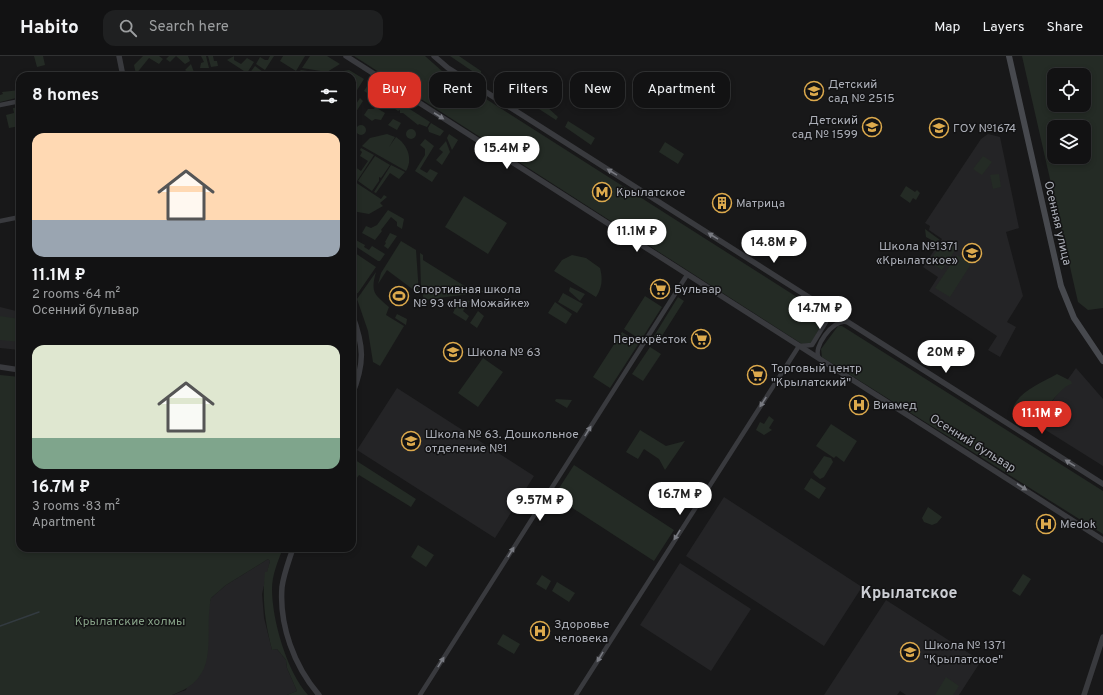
<!DOCTYPE html>
<html lang="en">
<head>
<meta charset="utf-8">
<style>
	body { margin:0; font-family:Overpass,sans-serif; background:#1f2021; color:#f1f3f6; height:100vh; display:flex; flex-direction:column; font-size:15px; white-space:nowrap }
	* { box-sizing:border-box; margin:0 }
	p { font-size:13px; color:#9c9ea0 }
	.icon { flex:none; width:22px; height:22px; fill:none; stroke:currentColor; stroke-width:2; stroke-linecap:round; stroke-linejoin:round }
	.map { position:relative; flex:1; overflow:hidden }
	.drawer { position:absolute; left:16px; top:16px; width:340px; height:480px; display:flex; flex-direction:column; background:#121213; border-radius:12px; box-shadow:0 2px 6px #0003,0 0 0 1px #313233 }
	.drawer>* { flex:none }
	.top-card { position:absolute; left:368px; top:16px; width:380px; height:36px; display:flex; gap:8px }
	.buttons { position:absolute; left:1047px; top:12px; display:grid; gap:8px }
	.buttons a { display:grid; place-items:center; width:44px; height:44px; border-radius:8px; background:#121213; box-shadow:0 2px 6px #0003,0 0 0 1px #313233; font-size:20px }
	.price { position:absolute; translate:-50% -34px; padding:0 9px; border-radius:14px; background:#fff; color:#222; font-size:13px; line-height:26px; filter:drop-shadow(0 1px 2px #0008) }
	.price::after { content:''; position:absolute; left:50%; top:24px; width:12px; height:9px; margin-left:-6px; background:inherit; clip-path:polygon(0 0,100% 0,50% 100%) }
	.price.on { background:#d93025; color:#fff }
	ul { padding:0; list-style:none }
	li { display:grid; align-content:center; gap:8px; height:212px; padding:0 16px }
	li span { display:grid; place-items:center; height:124px; border-radius:12px; color:#555 }
	li>.icon { margin-inline-start:auto }
	span .icon { width:72px; height:72px; fill:#fffc; stroke-width:1 }
	li b { font-size:17px }
	h2 { display:flex; justify-content:space-between; align-items:center; height:48px; padding:0 16px; font-size:17px }
	.chip { padding:0 14px; border-radius:12px; background:#121213; box-shadow:0 2px 6px #0003,0 0 0 1px #313233; font-size:14px; line-height:36px }
	.chip.on { background:#d93025; color:#fff }
	header { display:flex; align-items:center; gap:24px; box-sizing:border-box; height:56px; padding:0 20px; background:#121213; border-bottom:1px solid #313233 }
	header strong { font-size:19px }
	nav { display:flex; gap:22px; margin-inline-start:auto; font-size:14px }
	.search { width:280px; height:36px; background:#1f2021; display:flex; align-items:center; gap:10px; box-sizing:border-box; padding:0 14px; border-radius:12px; color:#9c9ea0; font-size:15px }
	.map>svg:first-child { display:block }
</style>
</head>
<body>
<header>
<strong>Habito</strong>
<div class="search"><svg class="icon" aria-label="search" viewBox="0 0 24 24"><circle cx="10" cy="10" r="6"/><path d="M15 15l6 6"/></svg>Search here</div>
<nav><a>Map</a><a>Layers</a><a>Share</a></nav>
</header>
<div class="map">
<svg width="1103" height="639" viewBox="0 0 1103 639">
	<rect width="100%" height="100%" fill="#181819"/>
	<path fill="#242426" d="M988,78L1000,81L1019,172L1006,176L1023,240L1007,266L1016,271L1000,301L988,294L997,280L929,235L938,221L923,211L942,183L929,174L930,170L925,167L981,83Z
		M0,251L20,256V294L0,292Z
		M1076,312L1103,343V410L1036,368Z
		M397,332L534,420L495,482L357,394Z
		M724,441L862,531L824,590L686,500Z
		M268,503L270,505L262,538L264,562L272,594L277,593L286,604L287,612L297,635L287,639H172L186,634L211,542L226,529Z
		M680,507L751,553L711,615L640,569Z
		M886,544L981,605L959,639H906L900,635L897,639H824Z"/>
	<path fill="#242b25" fill-rule="evenodd" d="M34,0H43L45,9L37,11Z
		M143,0H159L163,3L159,8L149,2L136,18L134,9Z
		M169,0H188L190,5L185,8L176,0L170,6L166,3Z
		M201,0H206L209,12H200L201,7L204,6Z
		M208,0H213L214,5H217L218,10L211,11Z
		M234,0V4L241,8L247,2L254,6L247,17L227,4Z
		M270,0H274L265,14L256,8L260,1L265,4H268Z
		M283,0H305L296,15L280,5Z
		M310,0H327L340,8L327,16L302,12Z
		M354,0H425L442,15L822,257L825,263L811,287L802,288Z
		M450,0H459L481,15V18L478,19Z
		M1022,0H1103V252L1088,254L1078,246ZM1054,19H1084V49H1054ZM1054,71H1084V101H1054Z
		M191,8L195,19V20H189L190,18L185,14Z
		M255,10L263,16L253,20L249,18Z
		M301,14L327,18L349,14L364,23L352,42V20H307L300,15Z
		M536,20L543,42L537,51L525,44L524,40Z
		M589,21L598,26L595,32L585,27Z
		M369,27L430,66L427,71L419,68L418,69L403,57H400V54L398,55L387,47L386,49L378,41L377,43L364,35Z
		M20,34V41L0,46V39L3,38L2,36Z
		M360,42L363,45L352,62V54Z
		M546,50L558,61L556,64L539,53Z
		M20,51V59L17,60L20,70L9,72L6,59L14,57L13,52Z
		M375,51L385,57L381,64L375,63L372,65L364,59L368,53H374Z
		M393,63L401,67L397,74L388,69Z
		M568,65L595,82L591,89L565,71Z
		M431,67L444,75L440,80L429,76L428,72Z
		M356 74a5 5 0 1 1 10 0a5 5 0 1 1-10 0Z
		M406 78a5 5 0 1 1 10 0a5 5 0 1 1-10 0Z
		M387,78L395,81L389,91L396,81C408,89 413,103 406,115L362,90L370,82Z
		M449,78L458,84L452,94L447,82Z
		M425,83L434,90L420,113L427,117L430,113L438,117L432,126L415,115L425,99V93L420,89Z
		M446,85L450,96L442,109L436,104L443,96L439,93Z
		M665,86L684,98L678,108L659,96Z
		M361,92L374,99L357,125L352,122V109L361,115L368,105L360,100L362,96L360,94Z
		M375,100L390,109L381,122L379,121V125L372,135L358,125Z
		M983,100L992,106L982,119L973,113Z
		M391,109L405,116L399,123L390,117L376,137L374,136Z
		M999,118L1001,131L993,133L990,119Z
		M352,124L381,143L384,139L387,141L380,147L383,150L369,158L352,155Z
		M906,130L915,136L917,134L920,137L916,144L913,142L910,147L900,140Z
		M464,140L507,167L488,198L445,171Z
		M388,154L404,163L402,173L397,170V166L391,161L381,174L382,175L375,184L362,177L366,170L371,172L377,169Z
		M925,173L940,184L935,186L926,181Z
		M390,177L397,180L388,193L384,190L386,187L385,186Z
		M352,182L365,189L364,191L369,194L372,190L385,198L380,205H378L352,188Z
		M944,184L956,193L942,214L929,206Z
		M401,185L416,194L419,238L387,214L378,228L381,217Z
		M352,195L376,211L358,237L354,238L352,234Z
		M420,197L423,199V204L471,234L477,232L484,236L424,244L421,232Z
		M572,199L586,202L600,212C603,223 602,232 596,241L554,215L562,204Z
		M957,199L971,208L950,241L935,232Z
		M376,216C370,237 375,239 389,251L386,259L404,270L380,310L373,306L368,275L357,243Z
		M570,231L585,238L580,245L569,235Z
		M563,237L583,248L577,257L558,246Z
		M645,240L662,251L641,284L624,273Z
		M678,241L684,245L660,283H657L654,280Z
		M459,243L470,245L463,255L469,260L466,265L453,257Z
		M555,246L572,258L566,268L548,257Z
		M478,255L484,260L477,272L470,267Z
		M397,258L407,263L406,269L395,262Z
		M0,260L20,263V286L0,284Z
		M838,270H842L1103,435V478L822,301L821,293Z
		M622,276L639,287L610,332L593,321Z
		M352,279L356,301L352,321Z
		M650,291L661,298L643,325L632,318Z
		M483,302L503,316L478,351L458,337Z
		M1057,318L1071,325L1072,328C1061,329 1043,358 1036,367H1031V358H1022L1013,352C1019,335 1043,326 1057,318Z
		M0,319L20,321V492H283C278,505 272,519 272,533C272,564 287,616 308,639H287L297,635L287,612L286,604L277,593L272,594C265,566 262,545 265,516H267L270,505L268,503L226,529L211,542C203,581 223,621 172,639H0Z
		M556,343L572,344L567,352L555,345Z
		M769,360L774,364L769,372L772,374L764,379L756,374L760,366L764,368Z
		M831,368L857,385L844,406L836,400L834,402L816,390Z
		M640,374L666,390L685,385L665,414L659,403L644,393L638,403L626,396Z
		M824,400L831,402L833,406L824,421L820,423L815,419L813,416Z
		M352,402L416,443L411,451L359,419L356,423L352,421Z
		M574,409L674,474L654,505L554,440Z
		M811,422L826,432L819,443L804,433Z
		M928,451L942,461L937,467L932,469L924,466L922,462Z
		M418,489L434,499L426,511L411,501Z
		M1023,518L1031,523L1020,540L1012,535Z
		M542,519L551,525L546,534L536,528Z
		M557,526L575,537L569,546L552,535Z
		M503,578L520,588L514,598L497,588Z
		M946,621L959,630L953,639H935Z"/>
	<g fill="none" stroke-linecap="round" stroke-linejoin="round">
		<path stroke="#333b41" stroke-width="1.5" d="M0,570L39,556"/>
		<path stroke="#393a3e" stroke-width="4.5" d="M0,49L20,45
			M0,165L20,161
			M800,290L812,289L826,266L827,260L822,251
			M819,302C812,292 833,263 846,266
			M420,639L687,219
			M576,639L799,290"/>
		<path stroke="#393a3e" stroke-width="5.5" d="M119,0L123,20
			M346,0L1103,484
			M434,0L448,12L1103,428
			M352,258C364,290 365,307 352,339
			M0,311L20,314
			M293,492C289,505 284,517 282,531C279,569 294,610 319,639
			M1084,639L1103,581"/>
		<path stroke="#47494e" stroke-width="6" d="M1009,0L1061,230L1074,262L1103,305"/>
	</g>
	<defs><path id="oneway-solid" d="M-6-.8H1V-3.2L6.5 0L1 3.2V.8H-6Z"/></defs>
	<g fill="#787a81">
		<use href="#oneway-solid" transform="translate(439 60) rotate(33)"/>
		<use href="#oneway-solid" transform="translate(612 116) rotate(-148)"/>
		<use href="#oneway-solid" transform="translate(713 180) rotate(-148)"/>
		<use href="#oneway-solid" transform="translate(763 346) rotate(123)"/>
		<use href="#oneway-solid" transform="translate(588 375) rotate(-58)"/>
		<use href="#oneway-solid" transform="translate(1070 407) rotate(-148)"/>
		<use href="#oneway-solid" transform="translate(1022 431) rotate(33)"/>
		<use href="#oneway-solid" transform="translate(677 479) rotate(122)"/>
		<use href="#oneway-solid" transform="translate(511 496) rotate(-58)"/>
		<use href="#oneway-solid" transform="translate(600 601) rotate(121)"/>
		<use href="#oneway-solid" transform="translate(441 606) rotate(-58)"/>
	</g>
	<defs>
		<g id="school-ring" transform="scale(1)"><circle r="9.5" fill="#131314" stroke="#ddaa4d" stroke-width="1.5"/><path d="M0-5L7-2L0 1L-7-2ZM-4 1L0 2.5L4 1V4Q0 6-4 4Z" fill="#ddaa4d"/></g>
		<g id="metro-ring" transform="scale(1)"><circle r="9.5" fill="#131314" stroke="#ddaa4d" stroke-width="1.5"/><path d="M-5.5 5V-5H-3L0 0L3-5H5.5V5H3V-.5L0 4L-3-.5V5Z" fill="#ddaa4d"/></g>
		<g id="building-ring" transform="scale(1)"><circle r="9.5" fill="#131314" stroke="#ddaa4d" stroke-width="1.5"/><path d="M-4-6H4V6H1V3H-1V6H-4ZM-2.5-4.3h1.7v1.8h-1.7ZM.8-4.3h1.7v1.8H.8ZM-2.5-1h1.7V.8h-1.7ZM.8-1h1.7V.8H.8Z" fill="#ddaa4d"/></g>
		<g id="supermarket-ring" transform="scale(1)"><circle r="9.5" fill="#131314" stroke="#ddaa4d" stroke-width="1.5"/><path d="M-6-5.5h2.5l.6 2H6L4.5 2H-2.5L-4.4-4H-6ZM-1.5 3.2a1.3 1.3 0 1 0 .1 0ZM3 3.2a1.3 1.3 0 1 0 .1 0Z" fill="#ddaa4d"/></g>
		<g id="stadium-ring" transform="scale(1)"><circle r="9.5" fill="#131314" stroke="#ddaa4d" stroke-width="1.5"/><path d="M0-5a6.5 5 0 1 0 0 10a6.5 5 0 1 0 0-10ZM-3.5-1.8h7v3.6h-7Z" fill="#ddaa4d"/></g>
		<g id="hospital-ring" transform="scale(1)"><circle r="9.5" fill="#131314" stroke="#ddaa4d" stroke-width="1.5"/><path d="M-5-5h3v3.5h4V-5h3V5h-3V1.5h-4V5h-3Z" fill="#ddaa4d"/></g>
	</defs>
	<g fill-rule="evenodd">
		<use href="#school-ring" x="814" y="35"/>
		<use href="#school-ring" x="872" y="71"/>
		<use href="#school-ring" x="939" y="72"/>
		<use href="#metro-ring" x="602" y="136"/>
		<use href="#building-ring" x="722" y="147"/>
		<use href="#school-ring" x="972" y="197"/>
		<use href="#supermarket-ring" x="660" y="233"/>
		<use href="#stadium-ring" x="399" y="240"/>
		<use href="#supermarket-ring" x="701" y="283"/>
		<use href="#school-ring" x="453" y="296"/>
		<use href="#supermarket-ring" x="757" y="319"/>
		<use href="#hospital-ring" x="859" y="349"/>
		<use href="#school-ring" x="411" y="385"/>
		<use href="#hospital-ring" x="1046" y="468"/>
		<use href="#hospital-ring" x="540" y="575"/>
		<use href="#school-ring" x="910" y="596"/>
	</g>
	<g text-anchor="middle" stroke-width="3" stroke-linejoin="round" paint-order="stroke">
		<g font-size="12" fill="#acafb8" stroke="#131314" text-anchor="start">
			<text x="828" y="32">Детский<tspan x="828" dy="14">сад № 2515</tspan></text>
			<text x="858" y="68" text-anchor="end">Детский<tspan x="858" dy="14">сад № 1599</tspan></text>
			<text x="953" y="76">ГОУ №1674</text>
			<text x="616" y="140">Крылатское</text>
			<text x="736" y="151">Матрица</text>
			<text x="958" y="194" text-anchor="end">Школа №1371<tspan x="958" dy="14">«Крылатское»</tspan></text>
			<text x="413" y="237">Спортивная школа<tspan x="413" dy="14">№ 93 «На Можайке»</tspan></text>
			<text x="674" y="237">Бульвар</text>
			<text x="687" y="287" text-anchor="end">Перекрёсток</text>
			<text x="467" y="300">Школа № 63</text>
			<text x="771" y="316">Торговый центр<tspan x="771" dy="14">"Крылатский"</tspan></text>
			<text x="873" y="353">Виамед</text>
			<text x="425" y="382">Школа № 63. Дошкольное<tspan x="425" dy="14">отделение №1</tspan></text>
			<text x="1060" y="472">Medok</text>
			<text x="554" y="572">Здоровье<tspan x="554" dy="14">человека</tspan></text>
			<text x="924" y="593">Школа № 1371<tspan x="924" dy="14">"Крылатское"</tspan></text>
		</g>
		<g font-size="12" fill="#acafb8" stroke="#131314">
			<text transform="translate(1058 167) rotate(77)" y="4">Осенняя улица</text>
			<text transform="translate(973 387) rotate(32)" y="4">Осенний бульвар</text>
		</g>
		<g font-size="12" fill="#85a086" stroke="#131314">
			<text x="130" y="569">Крылатские холмы</text>
		</g>
		<g font-size="16" font-weight="bold" fill="#ccced4" stroke="#131314">
			<text x="909" y="542">Крылатское</text>
		</g>
	</g>
</svg>
<div class="buttons">
<a><svg class="icon" aria-label="locate" viewBox="0 0 24 24"><circle cx="12" cy="12" r="6"/><path d="M12 2v4M12 18v4M2 12h4M18 12h4"/></svg></a>
<a><svg class="icon" aria-label="layers" viewBox="0 0 24 24"><path d="M12 4l9 5-9 5-9-5zM3 14l9 5 9-5"/></svg></a>
</div>
<b class="price" style="left:507px;top:114px">15.4M ₽</b>
<b class="price" style="left:637px;top:197px">11.1M ₽</b>
<b class="price" style="left:774px;top:208px">14.8M ₽</b>
<b class="price" style="left:820px;top:274px">14.7M ₽</b>
<b class="price" style="left:946px;top:318px">20M ₽</b>
<b class="price on" style="left:1042px;top:379px">11.1M ₽</b>
<b class="price" style="left:680px;top:460px">16.7M ₽</b>
<b class="price" style="left:540px;top:466px">9.57M ₽</b>
<div class="top-card">
<a class="chip on">Buy</a>
<a class="chip">Rent</a>
<a class="chip">Filters</a>
<a class="chip">New</a>
<a class="chip">Apartment</a>
</div>
<section class="drawer">
<h2>8 homes<svg class="icon" aria-label="filters" viewBox="0 0 24 24"><path d="M4 7h16M4 17h16"/><circle cx="9" cy="7" r="2"/><circle cx="15" cy="17" r="2"/></svg></h2>
<ul>
<li><span style="background:linear-gradient(#ffd9b3 70%,#9aa5b1 0)"><svg class="icon" aria-label="home" viewBox="0 0 24 24"><path d="M3 11l9-7 9 7M6 9v11h12V9"/></svg></span><div><b>11.1M ₽</b><p>2 rooms · 64 m²</p><p>Осенний бульвар</p></div></li>
<li><span style="background:linear-gradient(#dfe7d0 75%,#7fa58c 0)"><svg class="icon" aria-label="home" viewBox="0 0 24 24"><path d="M3 11l9-7 9 7M6 9v11h12V9"/></svg></span><div><b>16.7M ₽</b><p>3 rooms · 83 m²</p><p>Apartment</p></div></li>
</ul>
</section>
</div>
</body>
</html>
